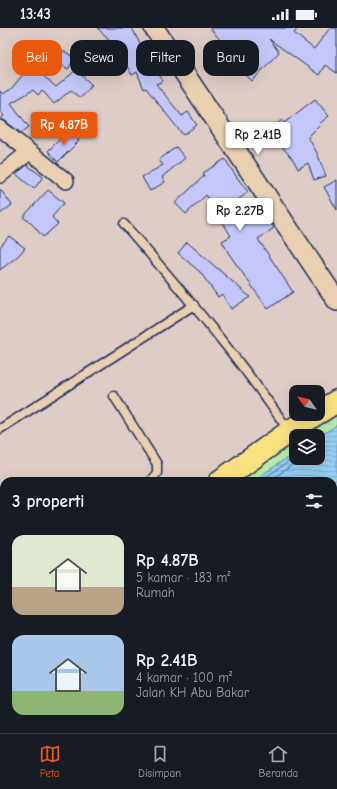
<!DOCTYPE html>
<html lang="id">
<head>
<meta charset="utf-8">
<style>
	body { margin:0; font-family:"Comic Neue",sans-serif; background:#20242c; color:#f1f3f6; height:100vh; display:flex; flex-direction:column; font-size:15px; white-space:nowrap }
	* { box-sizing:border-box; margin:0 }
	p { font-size:13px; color:#9ea1a6 }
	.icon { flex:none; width:22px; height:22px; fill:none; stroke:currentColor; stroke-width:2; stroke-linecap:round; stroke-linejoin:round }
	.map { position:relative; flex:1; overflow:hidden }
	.sheet { position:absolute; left:0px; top:449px; width:337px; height:256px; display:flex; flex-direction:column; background:#171b24; border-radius:12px 12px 0 0; box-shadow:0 4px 16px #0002 }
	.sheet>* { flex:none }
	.top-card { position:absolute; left:12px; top:12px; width:313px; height:36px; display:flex; gap:8px }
	.needle { width:26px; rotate:304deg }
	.controls { position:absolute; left:289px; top:357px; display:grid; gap:8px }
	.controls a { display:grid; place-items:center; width:36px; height:36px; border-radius:8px; background:#171b24; box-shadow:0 4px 16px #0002; font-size:20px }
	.price { position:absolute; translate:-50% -34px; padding:0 9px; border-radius:4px; background:#fff; color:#222; font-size:13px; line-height:26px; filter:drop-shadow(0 1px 2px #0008) }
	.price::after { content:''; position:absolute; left:50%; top:24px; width:12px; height:9px; margin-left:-6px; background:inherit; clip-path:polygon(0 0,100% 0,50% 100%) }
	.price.current { background:#ea580c; color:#fff }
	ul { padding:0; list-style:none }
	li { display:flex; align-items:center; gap:12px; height:100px; padding:0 12px }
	li span { display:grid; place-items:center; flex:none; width:112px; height:80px; border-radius:12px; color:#555 }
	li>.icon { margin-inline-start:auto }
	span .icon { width:48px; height:48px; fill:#fffc; stroke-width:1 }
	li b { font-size:17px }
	h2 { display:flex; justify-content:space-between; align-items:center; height:48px; padding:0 12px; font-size:17px }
	.chip { padding:0 14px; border-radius:12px; background:#171b24; box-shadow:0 4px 16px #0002; font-size:14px; line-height:36px }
	.chip.current { background:#ea580c; color:#fff }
	.status { display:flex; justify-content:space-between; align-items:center; height:28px; padding:0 20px; background:#171b24; direction:ltr }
	.status svg { height:11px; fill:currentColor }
	.menu { display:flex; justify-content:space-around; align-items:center; height:56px; border-top:1px solid #363941; background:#171b24; font-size:11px; color:#9ea1a6 }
	.menu a { display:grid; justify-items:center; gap:2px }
	.menu .current { color:#ea580c }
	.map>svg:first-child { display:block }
</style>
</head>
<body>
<div class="status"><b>13:43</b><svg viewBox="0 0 49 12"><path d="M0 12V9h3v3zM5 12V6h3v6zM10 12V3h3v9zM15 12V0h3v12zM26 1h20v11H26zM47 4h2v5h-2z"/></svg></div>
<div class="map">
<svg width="337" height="705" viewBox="0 0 337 705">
	<defs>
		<pattern id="grass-tufts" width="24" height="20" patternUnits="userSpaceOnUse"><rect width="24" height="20" fill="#b9ebaa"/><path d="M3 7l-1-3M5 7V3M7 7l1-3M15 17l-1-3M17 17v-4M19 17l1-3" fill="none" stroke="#9eca95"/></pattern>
		<pattern id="water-rules" width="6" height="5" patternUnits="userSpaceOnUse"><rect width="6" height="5" fill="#96d1f6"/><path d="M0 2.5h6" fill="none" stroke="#81b4d5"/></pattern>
	</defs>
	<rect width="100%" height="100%" fill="#decdc7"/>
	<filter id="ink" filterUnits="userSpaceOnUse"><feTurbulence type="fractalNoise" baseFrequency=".025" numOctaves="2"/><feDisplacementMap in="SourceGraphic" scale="8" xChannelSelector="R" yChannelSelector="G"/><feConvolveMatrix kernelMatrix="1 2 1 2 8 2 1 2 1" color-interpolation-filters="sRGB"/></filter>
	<g filter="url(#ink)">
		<path fill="url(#grass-tufts)" stroke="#6a8d84" d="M337,373V397L318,409V408H296V424L253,453H220Z"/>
		<path fill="url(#water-rules)" stroke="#6590b9" d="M337,397V468L333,470V453H253L296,424V430H318V409Z
			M4,620V694L0,697V623Z"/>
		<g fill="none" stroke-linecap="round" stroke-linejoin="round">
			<path stroke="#4c709b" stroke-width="1" d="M260,453L296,429
				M269,453L303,430"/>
		</g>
		<path fill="#c5c7fa" stroke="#1b2f5e" d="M97,0H132L144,24L145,23L163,53L156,56L182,88L188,84L197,97L183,107L146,60L144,61L137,44L132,47L125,35L106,46L93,24V20L109,11Z
			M210,0H298L294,5L314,21L330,0H337V45L325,37L319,47L269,11L279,24L252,53L241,42L243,41L235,32L236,31Z
			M62,22L75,30L68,41L55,33Z
			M31,37L56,59L76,42L92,57L80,70L71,62L54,76L42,62L38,67L33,62L11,75L29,99L21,105L1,90L4,88L0,82V63L3,66L11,61Z
			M315,71L329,88L319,96L320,97L308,109L317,125L326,148L314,152L308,135L298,141L294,133L269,103L282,92L284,95Z
			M69,102L79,113L58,134L48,123Z
			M176,119L185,130L162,149L165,154L150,163L142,149L163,137L159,132Z
			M225,131L236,148L248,164L233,176L245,196L262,184L274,200L258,211L293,264L268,281L229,226L222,213L231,208L206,167L186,186L175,175L204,148L203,145Z
			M27,137L43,149L34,161L16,146Z
			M337,152V182L324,159Z
			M0,161L12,177L0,186Z
			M48,162L64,175L52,189L58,196L43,209L32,196L23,189Z
			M9,208L25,220L18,228L0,242V219Z
			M187,214L250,269L231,281L222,266L218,269L200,244L178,225Z"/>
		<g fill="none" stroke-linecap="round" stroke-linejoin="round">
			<g stroke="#1b2f5e" stroke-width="11">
				<path id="service" d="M124,196C182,263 239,330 289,403
					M114,368L157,436V445L150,453
					M0,401L194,277
					M0,551L4,548"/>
			</g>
			<g stroke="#1b2f5e" stroke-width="18">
				<path id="minor" d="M0,100L66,153
					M0,147L29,124
					M333,505L337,502
					M333,653L337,650
					M333,697L337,700
					M47,705L53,701
					M261,705L267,701"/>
			</g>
			<g stroke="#1b2f5e" stroke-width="22">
				<path id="tertiary" d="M154,0L337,273"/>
			</g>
			<g stroke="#1b2f5e" stroke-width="25">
				<path id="primary" d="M318,385L337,373
					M220,453C252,431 283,407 316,386
					M0,604L4,601"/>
			</g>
			<use href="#service" stroke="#e9d0b1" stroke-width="8"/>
			<use href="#minor" stroke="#e9d0b1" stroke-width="15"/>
			<use href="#tertiary" stroke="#e9d0b1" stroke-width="19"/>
			<use href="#primary" stroke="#fae180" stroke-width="22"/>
		</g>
	</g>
</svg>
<div class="controls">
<a><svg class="needle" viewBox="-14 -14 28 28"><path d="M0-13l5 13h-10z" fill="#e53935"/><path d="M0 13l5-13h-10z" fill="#9ea1a6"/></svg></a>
<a><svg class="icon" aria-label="layers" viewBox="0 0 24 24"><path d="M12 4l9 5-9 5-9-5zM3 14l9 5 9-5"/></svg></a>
</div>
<b class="price current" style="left:64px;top:118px">Rp 4.87B</b>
<b class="price" style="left:258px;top:128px">Rp 2.41B</b>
<b class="price" style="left:240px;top:204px">Rp 2.27B</b>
<div class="top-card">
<a class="chip current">Beli</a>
<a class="chip">Sewa</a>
<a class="chip">Filter</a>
<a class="chip">Baru</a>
</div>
<section class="sheet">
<h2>3 properti<svg class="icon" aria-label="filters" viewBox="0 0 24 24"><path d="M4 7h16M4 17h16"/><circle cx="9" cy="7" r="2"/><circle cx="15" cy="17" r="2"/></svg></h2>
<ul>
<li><span style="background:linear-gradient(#dfe7d0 65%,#b9a48a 0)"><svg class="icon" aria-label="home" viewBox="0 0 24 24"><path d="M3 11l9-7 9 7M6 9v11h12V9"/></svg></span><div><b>Rp 4.87B</b><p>5 kamar · 183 m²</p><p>Rumah</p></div></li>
<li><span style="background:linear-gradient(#a9c7e8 70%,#8fb573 0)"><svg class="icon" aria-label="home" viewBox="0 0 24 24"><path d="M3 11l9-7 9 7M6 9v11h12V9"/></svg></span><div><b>Rp 2.41B</b><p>4 kamar · 100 m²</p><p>Jalan KH Abu Bakar</p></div></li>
</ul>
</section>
</div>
<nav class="menu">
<a class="current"><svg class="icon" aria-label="map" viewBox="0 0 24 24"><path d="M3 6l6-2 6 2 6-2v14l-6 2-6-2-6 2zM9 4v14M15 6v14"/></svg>Peta</a>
<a><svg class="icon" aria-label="saved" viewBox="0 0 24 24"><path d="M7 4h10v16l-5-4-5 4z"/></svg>Disimpan</a>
<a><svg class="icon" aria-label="home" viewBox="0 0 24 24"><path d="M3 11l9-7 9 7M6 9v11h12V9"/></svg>Beranda</a>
</nav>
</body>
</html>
